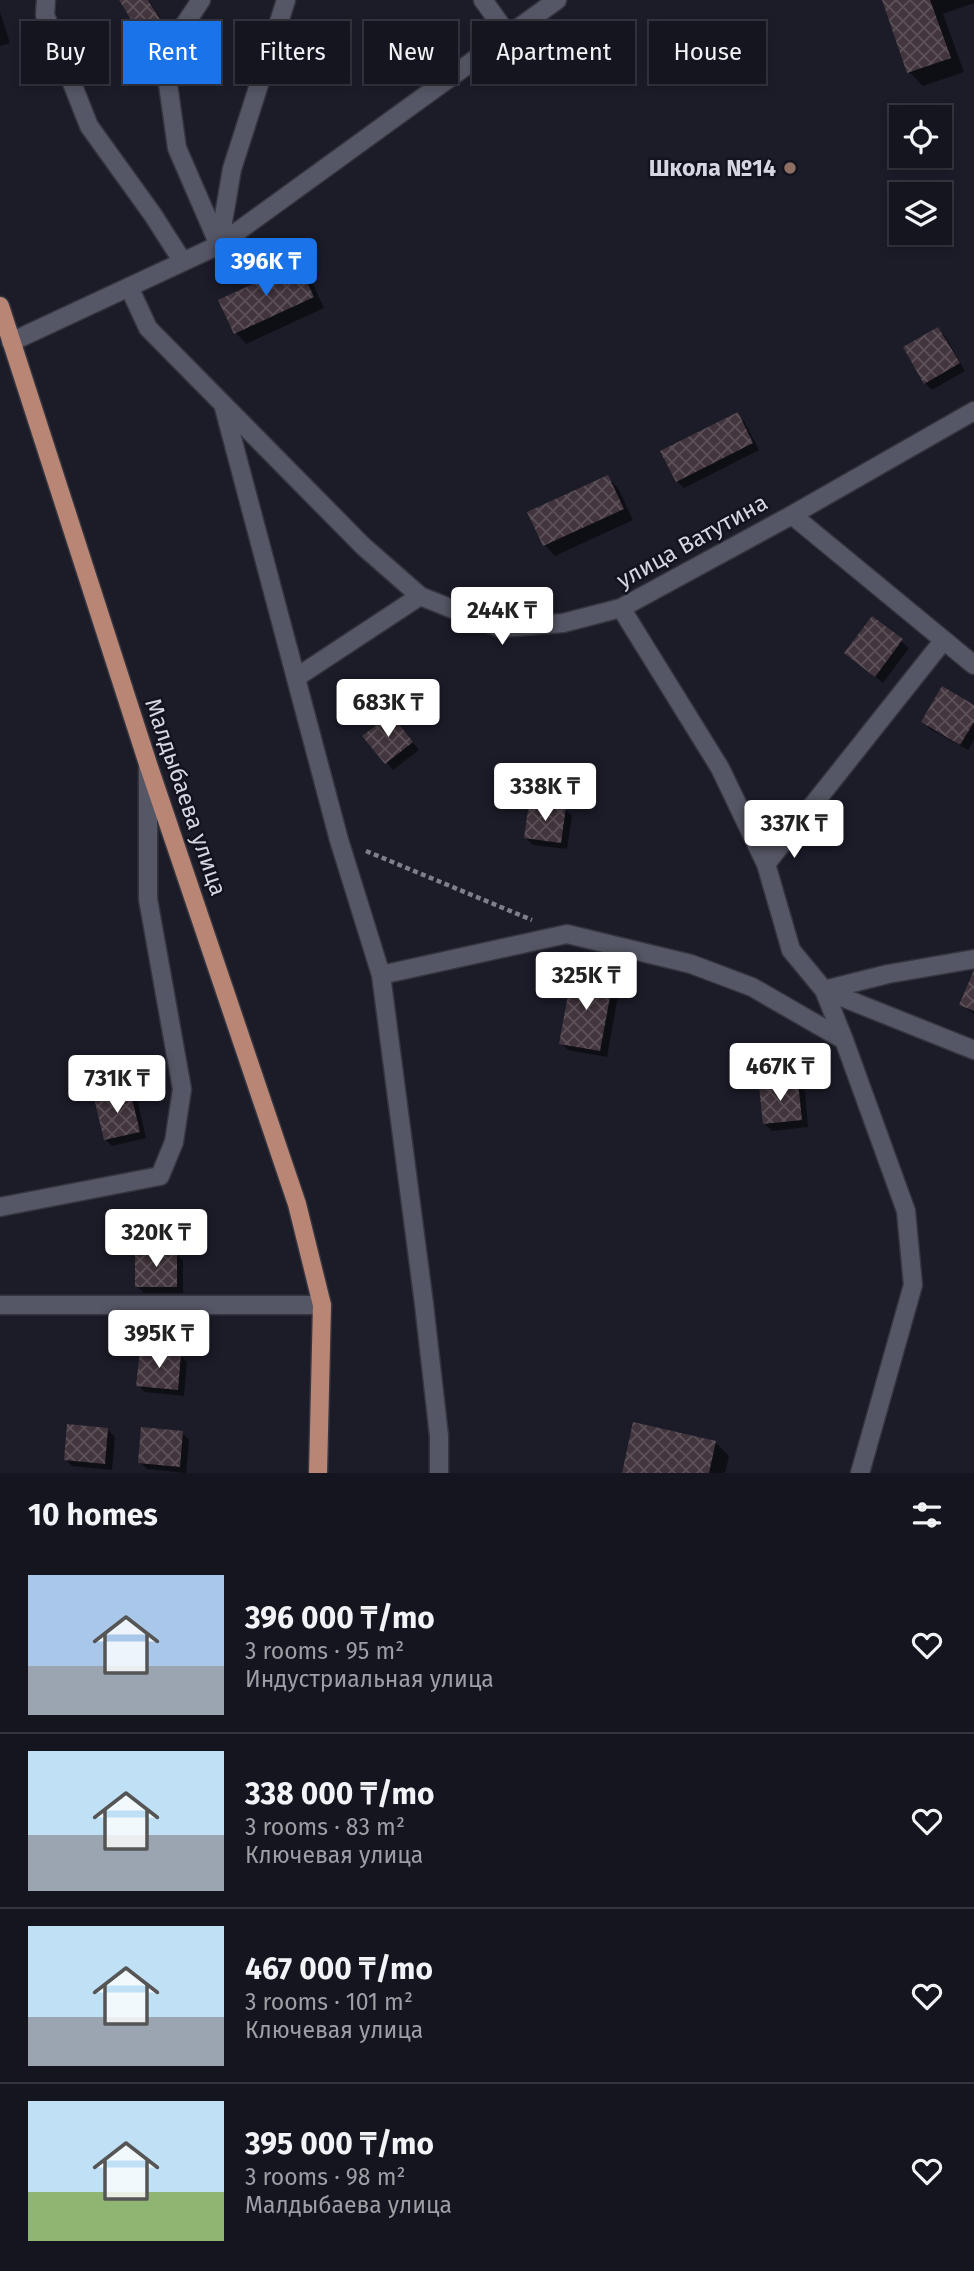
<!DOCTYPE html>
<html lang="en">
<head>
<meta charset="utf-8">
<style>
	body { margin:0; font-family:"Fira Sans",sans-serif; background:#1e1e28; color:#f1f3f6; height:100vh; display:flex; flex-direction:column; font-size:26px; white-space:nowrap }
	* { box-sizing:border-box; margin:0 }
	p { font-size:23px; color:#9d9fa4 }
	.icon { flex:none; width:38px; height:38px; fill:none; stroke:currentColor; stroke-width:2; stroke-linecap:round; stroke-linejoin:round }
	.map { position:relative; height:1473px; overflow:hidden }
	.details { display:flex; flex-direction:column; background:#15151f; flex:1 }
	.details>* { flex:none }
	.hud { position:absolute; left:21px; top:21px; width:933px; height:63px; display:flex; gap:14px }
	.controls { position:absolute; left:889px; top:105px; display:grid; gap:14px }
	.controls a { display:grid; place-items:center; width:63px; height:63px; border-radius:0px; background:#15151f; box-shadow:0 4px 10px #0003,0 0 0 2px #34343d; font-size:35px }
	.price { position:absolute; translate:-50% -60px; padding:0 16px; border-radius:7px; background:#fff; color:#222; font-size:23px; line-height:46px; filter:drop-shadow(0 2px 4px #0008) }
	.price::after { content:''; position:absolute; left:50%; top:42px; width:21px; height:16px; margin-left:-10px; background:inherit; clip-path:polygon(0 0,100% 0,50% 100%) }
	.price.selected { background:#1a73e8; color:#fff }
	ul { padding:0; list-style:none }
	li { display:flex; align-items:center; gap:21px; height:175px; padding:0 28px }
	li+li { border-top:2px solid #34343d }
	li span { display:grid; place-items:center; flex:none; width:196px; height:140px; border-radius:0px; color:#555 }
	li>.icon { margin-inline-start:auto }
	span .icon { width:84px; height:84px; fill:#fffc; stroke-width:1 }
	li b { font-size:30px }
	h2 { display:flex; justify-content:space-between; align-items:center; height:84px; padding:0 28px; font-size:30px }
	.chip { padding:0 24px; border-radius:0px; background:#15151f; box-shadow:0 4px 10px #0003,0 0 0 2px #34343d; font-size:24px; line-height:63px }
	.chip.selected { background:#1a73e8; color:#fff }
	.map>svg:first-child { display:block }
</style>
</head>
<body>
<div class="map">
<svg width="974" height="1473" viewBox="0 0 974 1473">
	<defs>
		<pattern id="building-cross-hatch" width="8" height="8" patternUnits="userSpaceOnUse" patternTransform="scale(1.75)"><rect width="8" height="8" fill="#43353e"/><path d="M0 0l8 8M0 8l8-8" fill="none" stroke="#5d5259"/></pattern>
	</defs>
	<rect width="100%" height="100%" fill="#1c1c29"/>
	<path fill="#0007" d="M121,0H149L166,27L147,38L140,31Z
		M884,0H974V3L943,14L964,72L923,86L909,72Z
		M0,12L10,43L0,46Z
		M298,265L309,276L324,308L246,344L236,333Z
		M938,329L945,336L965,371L932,390L925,383L905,348Z
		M737,415L744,421L759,450L684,488L677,481Z
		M607,477L618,488L633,520L555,556L545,545L530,513Z
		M873,618L909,648L883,683L846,653Z
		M974,707V740L968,750L930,729L923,722Z
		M398,723L419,750L393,770L365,736Z
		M565,809L572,816L567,849L533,845L526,838Z
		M974,975V1014L961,1005Z
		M612,983L619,990L607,1057L568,1050L561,1043Z
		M798,1084L805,1091L808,1127L772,1131L765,1124Z
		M130,1092L137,1099L146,1138L112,1146L105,1139Z
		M176,1253L183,1260V1293H144L137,1286Z
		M181,1356L187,1363L184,1396L145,1392L138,1385Z
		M635,1424L715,1442L729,1456L725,1473H623Z
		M108,1430L115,1437L112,1470L72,1466L65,1459Z
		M182,1433L189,1440L186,1473L147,1469L140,1462Z"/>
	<path fill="url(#building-cross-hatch)" d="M119,0H148L160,19L139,32Z
		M882,0H930L951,58L907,73Z
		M298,263L314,297L234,334L218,300Z
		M938,327L960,363L924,384L903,347Z
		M738,412L753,443L676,482L660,451Z
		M608,475L624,509L543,546L527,512Z
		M872,616L903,639L875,677L844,653Z
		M942,686L974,705V722L960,745L921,722Z
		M391,714L413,742L385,764L362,736Z
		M529,803L566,807L561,843L524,838Z
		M974,970V1011L959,1005Z
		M572,973L613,981L600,1051L559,1044Z
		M798,1082L802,1120L763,1124L759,1086Z
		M130,1090L140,1132L104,1140L94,1098Z
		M135,1251H177V1287H135Z
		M140,1350L181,1354L178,1390L136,1386Z
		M633,1422L716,1441L709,1473H622Z
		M67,1424L108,1428L105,1464L64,1460Z
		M141,1427L183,1431L180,1467L138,1463Z"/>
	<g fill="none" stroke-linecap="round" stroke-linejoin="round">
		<g stroke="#34353e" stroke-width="21">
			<path id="minor" d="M46,0L45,15L89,126L153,215L183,262
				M201,0L175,39L167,77L177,148L219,245
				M483,0L508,35
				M219,245L232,169L286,0
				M129,287L148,328L363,546L420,596L500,628L563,623L621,608L792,515L974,411
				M11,342L219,245L557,0
				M223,404L339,840L381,975L424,1304L439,1436V1473
				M792,515L974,665
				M621,608L720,768L766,864
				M943,641L766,864L791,950L824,990L888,974L974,959
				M297,677L420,596
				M381,975L567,934L691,964L752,987L844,1040L824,990
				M824,990L974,1050
				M844,1040L906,1211L913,1285L860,1473
				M0,1207L160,1176L174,1142L182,1089L148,899V768
				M0,1305H322"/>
		</g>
		<g stroke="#34353e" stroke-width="21">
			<path id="major" d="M0,306L148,764L297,1204L322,1305L318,1473"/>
		</g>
		<path stroke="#7e7f8a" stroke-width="4.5" stroke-dasharray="5 3.5" stroke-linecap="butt" d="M366,851L532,920"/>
		<use href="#minor" stroke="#565766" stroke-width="18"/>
		<use href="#major" stroke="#b98575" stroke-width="18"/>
	</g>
	<circle fill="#8d6e63" stroke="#13131f" stroke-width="2.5" cx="790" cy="168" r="7"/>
	<g text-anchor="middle" stroke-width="5" stroke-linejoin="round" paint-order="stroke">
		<g font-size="23" font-weight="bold" fill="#d5d6df" stroke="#13131f" text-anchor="end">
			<text x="776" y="176">Школа №14</text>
		</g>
		<g font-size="23" fill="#d5d6df" stroke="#13131f">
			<text transform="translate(692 541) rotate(-29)" y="8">улица Ватутина</text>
			<text transform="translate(186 797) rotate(71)" y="8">Малдыбаева улица</text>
		</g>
	</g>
</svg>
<div class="controls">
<a><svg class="icon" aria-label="locate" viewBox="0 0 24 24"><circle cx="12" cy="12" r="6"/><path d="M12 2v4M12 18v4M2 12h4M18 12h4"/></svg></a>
<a><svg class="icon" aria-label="layers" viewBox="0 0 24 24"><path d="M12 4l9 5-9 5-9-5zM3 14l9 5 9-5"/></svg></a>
</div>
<b class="price selected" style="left:266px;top:298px">396K ₸</b>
<b class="price" style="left:502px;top:647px">244K ₸</b>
<b class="price" style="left:388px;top:739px">683K ₸</b>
<b class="price" style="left:545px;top:823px">338K ₸</b>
<b class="price" style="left:794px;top:860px">337K ₸</b>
<b class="price" style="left:586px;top:1012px">325K ₸</b>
<b class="price" style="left:780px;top:1103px">467K ₸</b>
<b class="price" style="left:117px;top:1115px">731K ₸</b>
<b class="price" style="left:156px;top:1269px">320K ₸</b>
<b class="price" style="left:159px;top:1370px">395K ₸</b>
<div class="hud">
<a class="chip">Buy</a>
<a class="chip selected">Rent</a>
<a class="chip">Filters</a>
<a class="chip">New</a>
<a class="chip">Apartment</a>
<a class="chip">House</a>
</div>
</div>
<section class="details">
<h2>10 homes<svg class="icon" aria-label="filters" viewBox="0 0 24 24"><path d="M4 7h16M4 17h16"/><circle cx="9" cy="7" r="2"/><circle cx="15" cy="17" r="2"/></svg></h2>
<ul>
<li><span style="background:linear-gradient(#a9c7e8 65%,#9aa5b1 0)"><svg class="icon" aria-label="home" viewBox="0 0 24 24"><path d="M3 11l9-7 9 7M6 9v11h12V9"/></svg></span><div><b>396 000 ₸/mo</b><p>3 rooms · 95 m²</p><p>Индустриальная улица</p></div><svg class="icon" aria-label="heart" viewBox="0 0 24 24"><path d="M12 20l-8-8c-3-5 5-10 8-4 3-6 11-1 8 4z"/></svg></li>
<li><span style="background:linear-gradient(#bfe0f5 60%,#9aa5b1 0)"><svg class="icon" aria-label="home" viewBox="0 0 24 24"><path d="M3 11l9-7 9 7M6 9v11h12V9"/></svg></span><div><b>338 000 ₸/mo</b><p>3 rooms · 83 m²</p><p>Ключевая улица</p></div><svg class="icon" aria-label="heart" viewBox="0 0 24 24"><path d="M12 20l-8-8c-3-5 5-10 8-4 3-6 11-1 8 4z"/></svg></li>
<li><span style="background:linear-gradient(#bfe0f5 65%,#9aa5b1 0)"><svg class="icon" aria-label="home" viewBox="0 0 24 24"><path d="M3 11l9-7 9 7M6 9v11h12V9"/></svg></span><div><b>467 000 ₸/mo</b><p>3 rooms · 101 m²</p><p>Ключевая улица</p></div><svg class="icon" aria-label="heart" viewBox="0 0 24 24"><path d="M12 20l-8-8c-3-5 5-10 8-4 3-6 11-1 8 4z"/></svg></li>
<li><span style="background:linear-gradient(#bfe0f5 65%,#8fb573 0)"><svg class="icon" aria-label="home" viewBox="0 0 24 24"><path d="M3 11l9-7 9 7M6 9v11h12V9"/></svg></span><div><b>395 000 ₸/mo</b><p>3 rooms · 98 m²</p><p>Малдыбаева улица</p></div><svg class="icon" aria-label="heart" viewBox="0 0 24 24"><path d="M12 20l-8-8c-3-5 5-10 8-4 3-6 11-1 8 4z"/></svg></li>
</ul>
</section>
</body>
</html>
